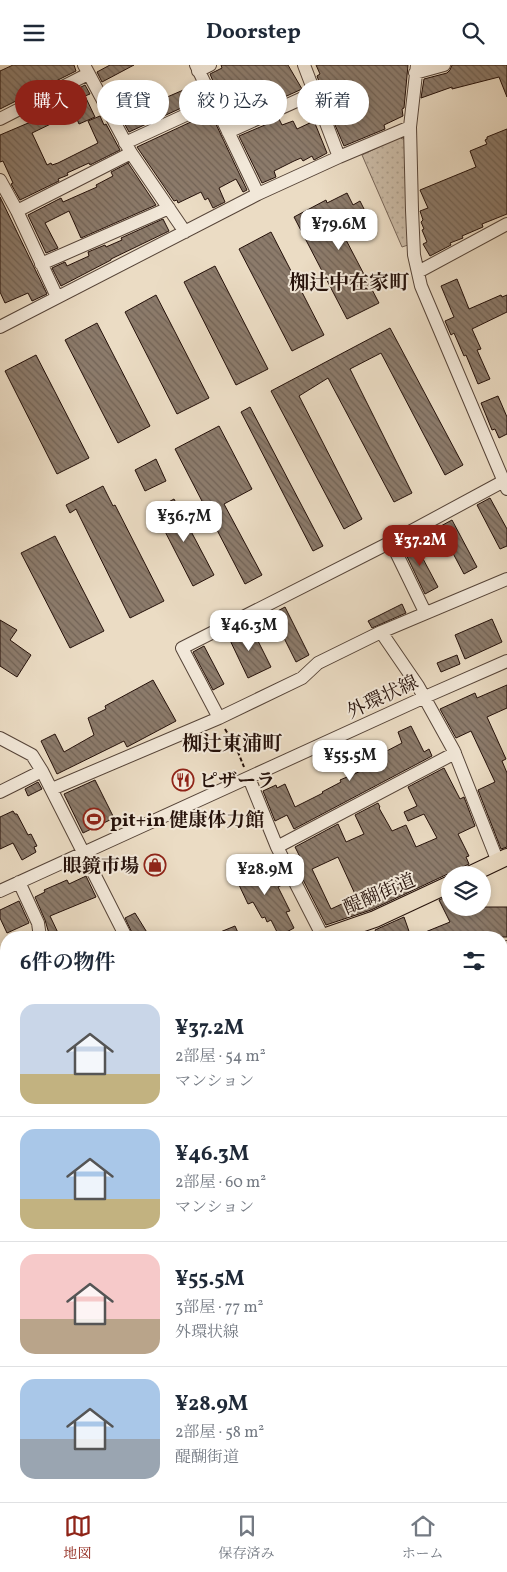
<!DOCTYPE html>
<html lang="ja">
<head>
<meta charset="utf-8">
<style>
	body { margin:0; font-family:Vollkorn,"Noto Serif JP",serif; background:#f2f2f3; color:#1f2937; height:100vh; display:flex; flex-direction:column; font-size:19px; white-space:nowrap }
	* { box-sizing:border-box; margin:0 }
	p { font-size:16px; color:#747a83 }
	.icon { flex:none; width:28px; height:28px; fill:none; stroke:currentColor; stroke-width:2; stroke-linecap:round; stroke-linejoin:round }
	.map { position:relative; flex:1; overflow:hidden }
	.panel { position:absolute; left:0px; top:866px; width:508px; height:571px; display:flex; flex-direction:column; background:#fff; border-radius:20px 20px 0 0; box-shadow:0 2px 8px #0003 }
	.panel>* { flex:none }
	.guide { position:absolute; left:15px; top:15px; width:478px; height:45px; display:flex; gap:10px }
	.fabs { position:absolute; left:441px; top:801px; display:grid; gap:10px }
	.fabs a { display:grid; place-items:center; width:50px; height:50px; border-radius:50%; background:#fff; box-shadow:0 2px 8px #0003; font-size:25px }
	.price { position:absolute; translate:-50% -42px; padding:0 11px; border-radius:10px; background:#fff; color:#222; font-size:16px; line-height:32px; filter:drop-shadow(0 1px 2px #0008) }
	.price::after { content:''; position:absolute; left:50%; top:30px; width:15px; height:11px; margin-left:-8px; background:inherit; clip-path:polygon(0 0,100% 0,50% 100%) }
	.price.active { background:#8f2418; color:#fff }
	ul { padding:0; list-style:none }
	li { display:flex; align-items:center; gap:15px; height:125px; padding:0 20px }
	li+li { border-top:1px solid #e0e1e3 }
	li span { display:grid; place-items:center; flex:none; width:140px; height:100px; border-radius:15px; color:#555 }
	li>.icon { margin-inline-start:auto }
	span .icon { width:60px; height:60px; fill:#fffc; stroke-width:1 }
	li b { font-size:21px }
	h2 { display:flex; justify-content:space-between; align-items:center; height:60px; padding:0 20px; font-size:21px }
	.pill { padding:0 18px; border-radius:22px; background:#fff; box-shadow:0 2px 8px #0003; font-size:18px; line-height:45px }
	.pill.active { background:#8f2418; color:#fff }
	header { display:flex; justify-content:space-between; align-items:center; height:65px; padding:0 20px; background:#fff; font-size:22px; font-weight:700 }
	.menu { display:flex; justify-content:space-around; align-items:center; height:70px; border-top:1px solid #e0e1e3; background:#fff; font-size:14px; color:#747a83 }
	.menu a { display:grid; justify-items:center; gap:2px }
	.menu .active { color:#8f2418 }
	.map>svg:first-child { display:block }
</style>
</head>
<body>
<header><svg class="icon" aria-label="menu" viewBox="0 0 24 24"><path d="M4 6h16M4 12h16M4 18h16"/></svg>Doorstep<svg class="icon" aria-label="search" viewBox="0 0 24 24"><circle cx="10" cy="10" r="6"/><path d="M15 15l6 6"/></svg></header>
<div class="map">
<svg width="507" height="1437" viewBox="0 0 507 1437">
	<defs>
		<pattern id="green-dots" width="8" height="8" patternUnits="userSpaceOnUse" patternTransform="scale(1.25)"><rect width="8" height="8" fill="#c9b9a4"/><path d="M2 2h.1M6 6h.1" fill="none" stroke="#ac9e8c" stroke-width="1.8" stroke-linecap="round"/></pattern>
		<pattern id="building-back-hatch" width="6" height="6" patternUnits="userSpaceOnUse" patternTransform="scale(1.25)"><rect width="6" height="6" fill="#8c7b6b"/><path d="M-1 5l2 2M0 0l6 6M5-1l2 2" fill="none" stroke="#726356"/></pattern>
	</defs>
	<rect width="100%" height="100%" fill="#ebdcc4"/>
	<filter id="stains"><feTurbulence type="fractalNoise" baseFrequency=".004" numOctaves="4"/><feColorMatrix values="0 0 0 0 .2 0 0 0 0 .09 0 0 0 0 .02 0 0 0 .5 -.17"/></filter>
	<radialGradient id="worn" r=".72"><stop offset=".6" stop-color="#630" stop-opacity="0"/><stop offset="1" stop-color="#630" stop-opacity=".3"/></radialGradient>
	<path fill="url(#green-dots)" stroke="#776557" d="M400,72L402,74L405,73L408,180L402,182L362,90Z
		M501,1176L507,1185V1437H409L402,1431H501Z
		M6,1363V1431H61L44,1437H3L0,1432V1365Z"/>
	<path fill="#c9b9a4" stroke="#776557" d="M505,1270L507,1274V1421L501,1424V1272Z
		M449,1431H490L480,1437H452Z"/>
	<path fill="url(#building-back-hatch)" stroke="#25110a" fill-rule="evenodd" d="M13,0H74L76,6L0,44V6Z
		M110,0H134L102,17L97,7Z
		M221,0H288L302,24L232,56L220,27L218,28L210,9L222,3Z
		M316,0H408L404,43L402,44L403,51L384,60L385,64L344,81L335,60L338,58L336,51L328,34L326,35L317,11L320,9Z
		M452,0H507V32L499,12L452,24V22L421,33L424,14L447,8L450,5Z
		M195,17L203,33L129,67L121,52L188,23L187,21Z
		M85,20L90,29L85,31L95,52L79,59L76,52L61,59L59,55L32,68L47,100L51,98L52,100L58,98L98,78L88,56L100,51L104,60L106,59L120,85L90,100L89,98L67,108L68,110L58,114L59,116L20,135L11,119L13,118L3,96L0,97V70L33,56L31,51L32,49L67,34L65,30Z
		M208,49L212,56L214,55L247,125L243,127L236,114L219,123L225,137L213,143L208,133L205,135L201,127L178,138L177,135L174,136L137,82Z
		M279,54L282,60L293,56L297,64L314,56L327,88L314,95L312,91L303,96L301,93L294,96L274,106L276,112L262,118L239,71Z
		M507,64V149L482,159L483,162L462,171L463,173L450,178L451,180L430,191L423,179L427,177L422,165L424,164L421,157L423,155L420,146L428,143L420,125L476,102L470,86L487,79L485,75L487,74V72Z
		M128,98L156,140L81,173L69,146L45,158L58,183L46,188L28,150L61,133L63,137L97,122L96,120L113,111L111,107Z
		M347,128L353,140L360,136L372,160L345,173L379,238L347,254L294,152L326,135L327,138Z
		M0,132L47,229L32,236L28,228L5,238L0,227Z
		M163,154L169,166L111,194V195L61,221L52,203L65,197L67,201L89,191L88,187L105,180L106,182L122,175L121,173Z
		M271,167L324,270L292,286L239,184Z
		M215,201L268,304L236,320L184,217Z
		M457,214L469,244L501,230L502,232L507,230V247L472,264L481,284L477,285L490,314L478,319L466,290L464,291L454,268L451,270L445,256L454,252L441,221Z
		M156,230L209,333L177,349L125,247Z
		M97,258L150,361L118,378L65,275Z
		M390,263L463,400L445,410L381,288L350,304L412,428L394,437L328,313L299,331L362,454L344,464L271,326Z
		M36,290L89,393L57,409L5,306Z
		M498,331L507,352V369L499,373L495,364L492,365L481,338Z
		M250,342L323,481L313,486L241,347Z
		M219,361L252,424L224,439L262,510L245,519L175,384Z
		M156,394L166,416L145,426L135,405Z
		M103,421L113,441L115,440L164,536L130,553L76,444L70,448L66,440Z
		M490,433L507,464V481L500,484L477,440Z
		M174,434L214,510L193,521L154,445Z
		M452,455L477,502L464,509L439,462Z
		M55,471L104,566L70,583L21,488Z
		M413,475L438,522L425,529L402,481Z
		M402,539L406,548L372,563L368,556Z
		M285,542L309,590L296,597L272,549Z
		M492,554L502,577L465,594L455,570Z
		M0,555L17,565L10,575L31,590L17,612L0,601Z
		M250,560L271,602L248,613L228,571Z
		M204,581L224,619L213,625L193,587Z
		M457,590L460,599L441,607L437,598Z
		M153,615L176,656L127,682L124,676L57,709L41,676L55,669L64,687L94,670L88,653L106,644L105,641Z
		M507,620V643L487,652L506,694L502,696L507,708V782L501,784L478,725L495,717L471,666L456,673L440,644L475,628L477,633Z
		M411,661L424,687L429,684L432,691L294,764L287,750L275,756L263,726L276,720L277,723L285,719L295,742L323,728L322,727L341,717L340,715L375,700L369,688L378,683L381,689L402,678L398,667Z
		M444,703L460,734L464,732L475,761L458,769L469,791L466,792L469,799L371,845L326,860L295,799L302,796L295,782L338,759L346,777L364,769L355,750L378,738L380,742L379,743L392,766L406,760L416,782L437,773L424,749L408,756L404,747L417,741L408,722ZM338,792L355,829H354L355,833L331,844L312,804Z
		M95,715L114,753L83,768L64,729Z
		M38,717L42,724L28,731L25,724Z
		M13,746L15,749H17L28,770L31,769L37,781L34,782L36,787L22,795L13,778L0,784V752Z
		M248,795L260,816L280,806L286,818L278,822L290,846L286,847L294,863L279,871L271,855L267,857L265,852L262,853L253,837L248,839L231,803Z
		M86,811L96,832L50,851L60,872H50L45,855L35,832L45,827L44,825L67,815L69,819Z
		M450,830V842H507V872H477L475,868L464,872H413L450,857L439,835Z
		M19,836L29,858L7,868L0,853V845Z
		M135,848L148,869L142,872H134L125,853Z
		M404,852L411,872H397L395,867L378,872L375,865Z
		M235,861L240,872H208Z"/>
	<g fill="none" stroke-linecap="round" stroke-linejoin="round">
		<g stroke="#564438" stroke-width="14">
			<path id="minor" d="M84,0L131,88L185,167
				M196,0L258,129
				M304,0L339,92
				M417,0L410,62L412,145L414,190L421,221L507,424
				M198,6L210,0
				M415,8L444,0
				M0,54L88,9
				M228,67L314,28
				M125,78L214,37
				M0,115L17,146L57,232
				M17,146L131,88
				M41,199L169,143
				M418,207L507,159
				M0,262L258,129L339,92L410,62
				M391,477L425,547
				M381,567L418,621L454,686L498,797
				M219,653L182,583L391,477L504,416
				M0,673L32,690L42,706L126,872
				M249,713L277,782L323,872
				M52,724L219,653L302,613L318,598L381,567L507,514
				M0,727L42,706
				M277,782L455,688
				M19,817L38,858L40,872
				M0,826L425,632L507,596
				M501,885L507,882
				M501,906L507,918
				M0,933L6,930
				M501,965L507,963
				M501,1013L507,1025
				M0,1126L6,1122
				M501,1176L507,1185
				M0,1298L6,1294
				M0,1334L6,1331
				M221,1431L225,1437
				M0,1432L3,1437
				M140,1437L156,1431
				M341,1437L356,1431"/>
		</g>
		<g stroke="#25110a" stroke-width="18">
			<path id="major" d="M469,810L507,792
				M323,872L375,854L450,819
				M0,1025L6,1022"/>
		</g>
		<path stroke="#25110a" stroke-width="2" stroke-dasharray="4 2.5" stroke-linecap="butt" d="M225,664L236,682L244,702
			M501,1205L507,1215
			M501,1252L507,1248
			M0,1374L6,1372
			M428,1431L431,1437
			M23,1437L40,1431"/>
		<use href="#minor" stroke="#f2e8d9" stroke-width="12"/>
		<use href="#major" stroke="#ebdcc4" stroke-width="16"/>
	</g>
	<defs>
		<g id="restaurant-ring" transform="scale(1.125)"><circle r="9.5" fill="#f2e8d9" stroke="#8f2418" stroke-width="1.5"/><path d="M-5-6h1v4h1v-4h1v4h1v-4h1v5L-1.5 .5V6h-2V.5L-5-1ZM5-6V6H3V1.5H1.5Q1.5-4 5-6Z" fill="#8f2418"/></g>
		<g id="stadium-ring" transform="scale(1.125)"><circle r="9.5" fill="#f2e8d9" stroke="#8f2418" stroke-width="1.5"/><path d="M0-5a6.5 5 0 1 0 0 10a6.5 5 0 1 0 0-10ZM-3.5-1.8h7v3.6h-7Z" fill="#8f2418"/></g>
		<g id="shop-ring" transform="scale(1.125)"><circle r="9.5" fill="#f2e8d9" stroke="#8f2418" stroke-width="1.5"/><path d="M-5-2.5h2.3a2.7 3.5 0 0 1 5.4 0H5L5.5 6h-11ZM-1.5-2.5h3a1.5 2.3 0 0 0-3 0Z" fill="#8f2418"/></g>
	</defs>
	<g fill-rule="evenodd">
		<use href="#restaurant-ring" x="183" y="715"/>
		<use href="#stadium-ring" x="94" y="754"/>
		<use href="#shop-ring" x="155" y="800"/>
	</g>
	<g text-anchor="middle" stroke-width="4" stroke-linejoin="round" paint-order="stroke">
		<g font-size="19" fill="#25110a" stroke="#f2e8d9">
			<text transform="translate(382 631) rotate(-25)" y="7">外環状線</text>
			<text transform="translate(379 828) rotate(-23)" y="7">醍醐街道</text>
		</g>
		<g font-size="19" font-weight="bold" fill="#25110a" stroke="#f2e8d9" text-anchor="start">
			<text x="199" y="722">ピザーラ</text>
			<text x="110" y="761">pit+in 健康体力館</text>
			<text x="139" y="807" text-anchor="end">眼鏡市場</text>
		</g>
		<g font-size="20" font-weight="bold" fill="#25110a" stroke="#f2e8d9">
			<text x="349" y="224">椥辻中在家町</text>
			<text x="232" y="685">椥辻東浦町</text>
		</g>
	</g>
	<rect width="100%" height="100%" filter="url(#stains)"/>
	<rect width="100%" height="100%" fill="url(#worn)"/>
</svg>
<div class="fabs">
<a><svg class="icon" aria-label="layers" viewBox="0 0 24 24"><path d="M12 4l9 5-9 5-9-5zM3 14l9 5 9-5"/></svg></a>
</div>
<b class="price" style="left:339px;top:186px">¥79.6M</b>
<b class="price" style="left:184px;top:478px">¥36.7M</b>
<b class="price active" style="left:420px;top:502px">¥37.2M</b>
<b class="price" style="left:249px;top:587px">¥46.3M</b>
<b class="price" style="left:350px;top:717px">¥55.5M</b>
<b class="price" style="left:265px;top:831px">¥28.9M</b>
<div class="guide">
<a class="pill active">購入</a>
<a class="pill">賃貸</a>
<a class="pill">絞り込み</a>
<a class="pill">新着</a>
</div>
<section class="panel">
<h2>6件の物件<svg class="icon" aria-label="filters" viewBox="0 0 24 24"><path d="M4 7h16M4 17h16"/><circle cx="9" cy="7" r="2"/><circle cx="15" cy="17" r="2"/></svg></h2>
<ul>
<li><span style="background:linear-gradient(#c9d6e8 70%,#c2b280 0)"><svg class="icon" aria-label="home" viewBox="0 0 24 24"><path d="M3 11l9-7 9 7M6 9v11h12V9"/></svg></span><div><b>¥37.2M</b><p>2部屋 · 54 m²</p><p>マンション</p></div></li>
<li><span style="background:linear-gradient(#a9c7e8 70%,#c2b280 0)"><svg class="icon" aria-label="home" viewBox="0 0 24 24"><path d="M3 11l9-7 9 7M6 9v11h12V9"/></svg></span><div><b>¥46.3M</b><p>2部屋 · 60 m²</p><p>マンション</p></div></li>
<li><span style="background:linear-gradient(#f6c9c9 65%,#b9a48a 0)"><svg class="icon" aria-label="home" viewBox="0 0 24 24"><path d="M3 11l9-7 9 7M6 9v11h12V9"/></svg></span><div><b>¥55.5M</b><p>3部屋 · 77 m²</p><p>外環状線</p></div></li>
<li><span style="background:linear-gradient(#a9c7e8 60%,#9aa5b1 0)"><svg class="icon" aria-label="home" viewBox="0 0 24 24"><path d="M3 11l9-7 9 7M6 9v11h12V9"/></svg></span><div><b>¥28.9M</b><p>2部屋 · 58 m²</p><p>醍醐街道</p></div></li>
</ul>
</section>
</div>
<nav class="menu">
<a class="active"><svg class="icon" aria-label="map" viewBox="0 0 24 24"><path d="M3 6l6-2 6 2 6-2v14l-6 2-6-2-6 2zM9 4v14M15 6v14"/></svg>地図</a>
<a><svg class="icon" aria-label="saved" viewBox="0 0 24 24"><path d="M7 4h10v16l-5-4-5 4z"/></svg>保存済み</a>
<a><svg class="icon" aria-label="home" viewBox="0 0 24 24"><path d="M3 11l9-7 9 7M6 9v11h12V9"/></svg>ホーム</a>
</nav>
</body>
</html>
